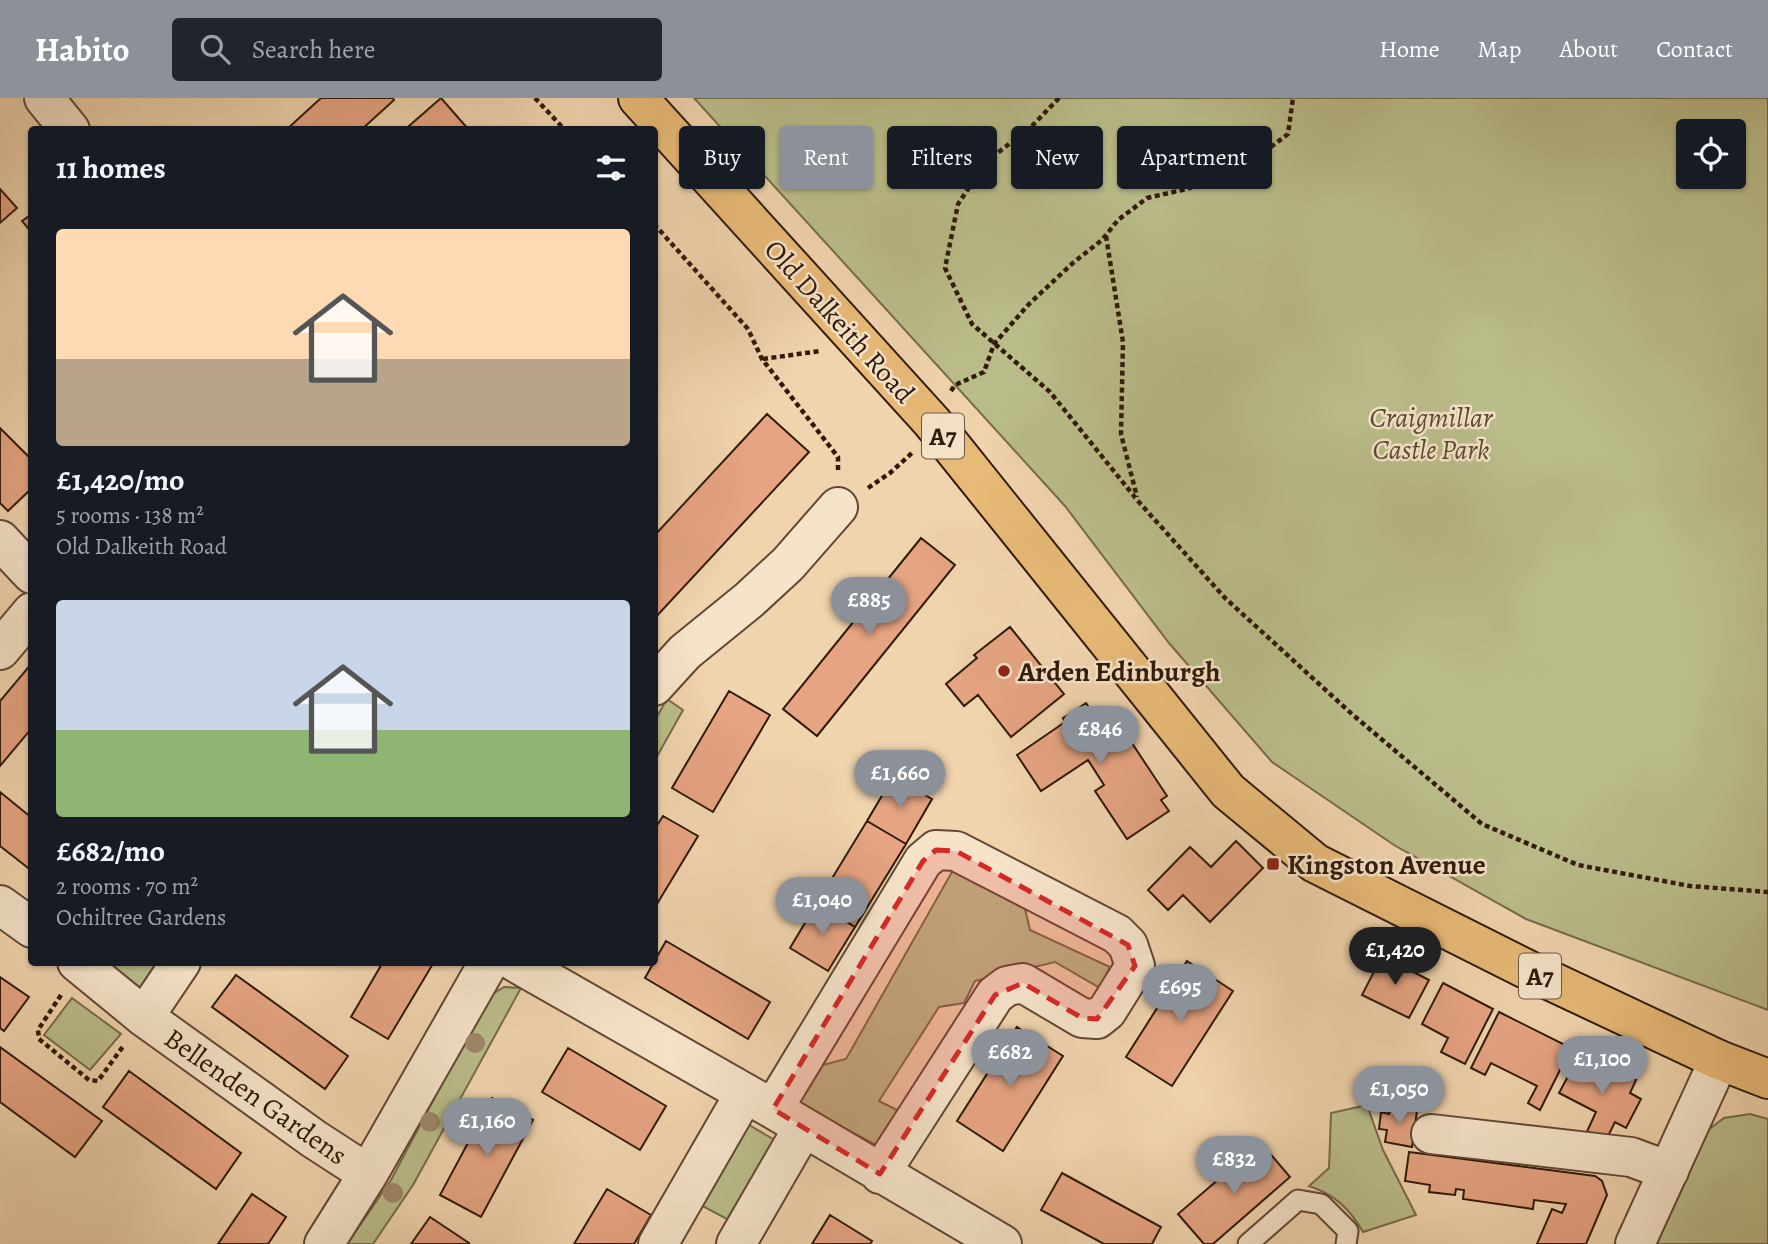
<!DOCTYPE html>
<html lang="en">
<head>
<meta charset="utf-8">
<style>
	body { margin:0; font-family:Alegreya,serif; background:#20242c; color:#f1f3f6; height:100vh; display:flex; flex-direction:column; font-size:26px; white-space:nowrap }
	* { box-sizing:border-box; margin:0 }
	p { font-size:23px; color:#9ea1a6 }
	.icon { flex:none; width:38px; height:38px; fill:none; stroke:currentColor; stroke-width:2; stroke-linecap:round; stroke-linejoin:round }
	.map { position:relative; flex:1; overflow:hidden }
	.details { position:absolute; left:28px; top:28px; width:630px; height:840px; display:flex; flex-direction:column; background:#171b24; border-radius:7px; box-shadow:0 2px 5px #0004 }
	.details>* { flex:none }
	.banner { position:absolute; left:679px; top:28px; width:665px; height:63px; display:flex; gap:14px }
	.fabs { position:absolute; left:1676px; top:21px; display:grid; gap:14px }
	.fabs a { display:grid; place-items:center; width:70px; height:70px; border-radius:7px; background:#171b24; box-shadow:0 2px 5px #0004; font-size:35px }
	.price { position:absolute; translate:-50% -60px; padding:0 16px; border-radius:24px; background:#8c9099; color:#fff; font-size:23px; line-height:46px; filter:drop-shadow(0 2px 4px #0008) }
	.price::after { content:''; position:absolute; left:50%; top:42px; width:21px; height:16px; margin-left:-10px; background:inherit; clip-path:polygon(0 0,100% 0,50% 100%) }
	.price.current { background:#222; color:#fff }
	ul { padding:0; list-style:none }
	li { display:grid; align-content:center; gap:14px; height:371px; padding:0 28px }
	li span { display:grid; place-items:center; height:217px; border-radius:7px; color:#555 }
	li>.icon { margin-inline-start:auto }
	span .icon { width:126px; height:126px; fill:#fffc; stroke-width:1 }
	li b { font-size:30px }
	h2 { display:flex; justify-content:space-between; align-items:center; height:84px; padding:0 28px; font-size:30px }
	.chip { padding:0 24px; border-radius:7px; background:#171b24; box-shadow:0 2px 5px #0004; font-size:24px; line-height:63px }
	.chip.current { background:#8c9099; color:#fff }
	header { display:flex; align-items:center; gap:42px; box-sizing:border-box; height:98px; padding:0 35px; background:#8c9099; color:#fff }
	header strong { font-size:33px }
	nav { display:flex; gap:38px; margin-inline-start:auto; font-size:24px }
	.search { width:490px; height:63px; background:#20242c; display:flex; align-items:center; gap:18px; box-sizing:border-box; padding:0 24px; border-radius:7px; color:#9ea1a6; font-size:26px }
	.map>svg:first-child { display:block }
</style>
</head>
<body>
<header>
<strong>Habito</strong>
<div class="search"><svg class="icon" aria-label="search" viewBox="0 0 24 24"><circle cx="10" cy="10" r="6"/><path d="M15 15l6 6"/></svg>Search here</div>
<nav><a>Home</a><a>Map</a><a>About</a><a>Contact</a></nav>
</header>
<div class="map">
<svg width="1768" height="1146" viewBox="0 0 1768 1146">
	<rect width="100%" height="100%" fill="#f0d4ae"/>
	<filter id="stains"><feTurbulence type="fractalNoise" baseFrequency=".00286" numOctaves="4"/><feColorMatrix values="0 0 0 0 .2 0 0 0 0 .09 0 0 0 0 .02 0 0 0 .5 -.17"/></filter>
	<radialGradient id="worn" r=".72"><stop offset=".6" stop-color="#630" stop-opacity="0"/><stop offset="1" stop-color="#630" stop-opacity=".3"/></radialGradient>
	<path fill="#babd8a" stroke="#766b4a" stroke-width="2" fill-rule="evenodd" d="M694,0H1768V912L1526,821L1394,747L1272,664L1169,545L1065,408ZM1689,33H1734V79H1689Z
		M667,601L683,612L655,662V622Z
		M957,765L1023,802L1030,832L1110,869L1100,890L1055,864L975,883L964,905L939,909L879,1003L899,1013L876,1047L794,1004L811,970L846,961Z
		M108,865H165L145,893Z
		M504,889L521,890L413,1087L373,1146H347L391,1082L488,899Z
		M72,900L121,936L90,972L44,937Z
		M1367,1007L1383,1052L1416,1117L1363,1134C1350,1111 1334,1096 1309,1088L1329,1070L1331,1015Z
		M1750,1016L1768,1021V1146H1646L1704,1035L1724,1020Z
		M744,1024L778,1044L736,1126L693,1103Z"/>
	<path fill="#e6a482" stroke="#31190a" stroke-width="2" d="M321,0H393L394,2L361,32H286Z
		M441,0L469,32H412L409,28Z
		M0,91L17,110L0,125Z
		M32,116V135L22,123Z
		M767,316L809,354L654,521V438Z
		M0,330L32,362V390L8,413L0,405Z
		M921,440L955,467L817,638L783,611Z
		M1010,529L1064,596L1011,639L978,597L964,608L946,586L977,560L974,557Z
		M32,565V630L0,668V603Z
		M729,593L770,617L713,714L672,690Z
		M1086,605L1095,618L1108,609L1167,698L1161,702L1169,713L1127,741L1095,693L1104,687L1088,662L1041,693L1017,657L1065,624L1063,620Z
		M893,679L932,701L906,746L867,723Z
		M0,694L32,720V773L0,748Z
		M663,718L698,738L654,811V732Z
		M867,723L906,746L855,829L817,805Z
		M1236,743L1263,770L1210,824L1183,797L1168,812L1148,792L1190,749L1211,769Z
		M817,805L855,829L828,873L790,850Z
		M666,843L770,904L748,941L645,880Z
		M1382,858L1429,882L1409,920L1362,897Z
		M1187,863L1233,893L1172,988L1126,959Z
		M383,864H434L388,941L351,919Z
		M236,877L348,958L325,991L212,909Z
		M0,879L29,899L4,933L0,930Z
		M1443,885L1493,911L1465,966L1441,954L1448,940L1422,926Z
		M1499,914L1571,950L1540,1012L1528,1005L1537,988L1491,965L1485,977L1471,970Z
		M1017,929L1063,958L1003,1053L957,1023Z
		M0,949L102,1023L75,1059L0,1004Z
		M568,950L666,1008L640,1052L542,994Z
		M1593,960L1636,982L1630,995L1641,1001L1626,1030L1615,1024L1607,1040L1585,1038L1596,1014L1559,995L1574,967L1586,973Z
		M129,973L241,1055L216,1091L103,1009Z
		M492,1000L533,1022L481,1119L440,1097Z
		M1390,1009L1417,1013L1412,1049L1385,1044L1387,1032L1379,1031L1381,1014L1389,1016Z
		M1261,1045L1290,1079L1213,1146H1204L1178,1116Z
		M1409,1054L1595,1078L1602,1083L1607,1097L1586,1146H1537L1552,1111L1562,1115L1566,1106L1534,1102L1533,1111L1463,1101L1464,1092L1456,1091L1455,1097L1429,1094L1430,1087L1405,1083Z
		M1062,1075L1161,1129L1152,1146H1104L1041,1112Z
		M607,1091L651,1117L634,1146H574Z
		M252,1096L286,1119L268,1146H218Z
		M830,1117L872,1143L870,1146H812Z
		M430,1119L469,1145V1146H411Z"/>
	<g fill="none" stroke-linecap="round" stroke-linejoin="round">
		<g stroke="#614833" stroke-width="23">
			<path id="service" d="M1248,1146L1298,1102L1321,1106L1348,1133L1346,1146"/>
		</g>
		<g stroke="#614833" stroke-width="42">
			<path id="minor" d="M44,0L70,32
				M0,442L32,476
				M0,552L32,514
				M654,588L685,554L749,502L788,466L838,409
				M0,807L32,830
				M77,864L144,919L314,1041L368,1076
				M515,864L773,1011L1002,1146
				M144,919L181,864
				M773,1011L923,763L936,752L956,753L1117,836L1128,847L1135,868L1107,913L1097,921L1082,920L1023,885L1007,888L995,897L880,1076
				M1431,1036L1631,1059L1669,1073
				M324,1146L368,1076L489,864
				M658,1146L745,995
				M736,1146L803,1030"/>
		</g>
		<g stroke="#614833" stroke-width="42">
			<path id="tertiary" d="M1635,1146L1719,962"/>
		</g>
		<g stroke="#31190a" stroke-width="42">
			<path id="primary" d="M638,0L932,324L1228,693L1315,765L1532,874L1719,962L1768,981"/>
		</g>
		<path stroke="#31190a" stroke-width="4.5" stroke-dasharray="5 3.5" stroke-linecap="butt" d="M535,0L565,32
			M1059,0L1031,29L987,63L958,106L945,170L972,226L1050,294L1138,403L1225,500L1353,617L1482,726L1578,767L1690,788L1768,794
			M654,126L748,231L762,261L838,359V373
			M1106,138L1123,244L1121,336L1137,399
			M763,261L820,253
			M951,293L955,287L984,274L994,246L1029,206L1074,164L1102,142L1118,122L1147,100L1187,91L1247,67L1288,36L1293,0
			M868,390L890,375L913,354
			M61,897L38,932L39,941L89,982L98,983L124,947"/>
		<use href="#service" stroke="#f5e3ca" stroke-width="19"/>
		<use href="#minor" stroke="#f5e3ca" stroke-width="38"/>
		<use href="#tertiary" stroke="#f5e3ca" stroke-width="38"/>
		<use href="#primary" stroke="#e8ba77" stroke-width="38"/>
	</g>
	<g fill="#9e8869">
		<circle cx="475" cy="945" r="10"/>
		<circle cx="430" cy="1024" r="10"/>
		<circle cx="393" cy="1095" r="10"/>
	</g>
	<path fill="#d62828" fill-opacity="0.2" stroke="#d62828" stroke-width="5" stroke-dasharray="14 9" stroke-linejoin="round" d="M936,752L956,753L1128,847L1135,868L1097,921L1082,920L1023,885L995,897L880,1076L773,1011L923,763Z"/>
	<g fill="#8f2418" stroke="#f5e3ca" stroke-width="2.5">
		<circle cx="1004" cy="573" r="7"/>
		<rect x="1266" y="759" width="14" height="14" rx="3.5"/>
	</g>
	<g text-anchor="middle" stroke-width="5" stroke-linejoin="round" paint-order="stroke">
		<g fill="#f5e3ca" stroke="#6c5644" stroke-width="2">
			<rect x="922" y="315.5" width="42" height="45" rx="5"/>
			<rect x="1519" y="855.5" width="42" height="45" rx="5"/>
		</g>
		<g font-size="26" font-weight="bold" fill="#31190a">
			<text x="943" y="347">A7</text>
			<text x="1540" y="887">A7</text>
		</g>
		<g font-size="28" fill="#31190a" stroke="#f5e3ca">
			<text transform="translate(840 223) rotate(48)" y="10">Old Dalkeith Road</text>
			<text transform="translate(256 998) rotate(35)" y="10">Bellenden Gardens</text>
		</g>
		<g font-size="28" font-style="italic" fill="#5a4a30" stroke="#f5e3ca">
			<text x="1431" y="329">Craigmillar<tspan x="1431" dy="32">Castle Park</tspan></text>
		</g>
		<g font-size="28" font-weight="bold" fill="#31190a" stroke="#f5e3ca" text-anchor="start">
			<text x="1018" y="583">Arden Edinburgh</text>
			<text x="1287" y="776">Kingston Avenue</text>
		</g>
	</g>
	<rect width="100%" height="100%" filter="url(#stains)"/>
	<rect width="100%" height="100%" fill="url(#worn)"/>
</svg>
<div class="fabs">
<a><svg class="icon" aria-label="locate" viewBox="0 0 24 24"><circle cx="12" cy="12" r="6"/><path d="M12 2v4M12 18v4M2 12h4M18 12h4"/></svg></a>
</div>
<b class="price" style="left:869px;top:539px">£885</b>
<b class="price" style="left:1100px;top:668px">£846</b>
<b class="price" style="left:900px;top:712px">£1,660</b>
<b class="price" style="left:822px;top:839px">£1,040</b>
<b class="price current" style="left:1395px;top:889px">£1,420</b>
<b class="price" style="left:1180px;top:926px">£695</b>
<b class="price" style="left:1010px;top:991px">£682</b>
<b class="price" style="left:1602px;top:998px">£1,100</b>
<b class="price" style="left:1399px;top:1028px">£1,050</b>
<b class="price" style="left:487px;top:1060px">£1,160</b>
<b class="price" style="left:1234px;top:1098px">£832</b>
<div class="banner">
<a class="chip">Buy</a>
<a class="chip current">Rent</a>
<a class="chip">Filters</a>
<a class="chip">New</a>
<a class="chip">Apartment</a>
</div>
<section class="details">
<h2>11 homes<svg class="icon" aria-label="filters" viewBox="0 0 24 24"><path d="M4 7h16M4 17h16"/><circle cx="9" cy="7" r="2"/><circle cx="15" cy="17" r="2"/></svg></h2>
<ul>
<li><span style="background:linear-gradient(#ffd9b3 60%,#b9a48a 0)"><svg class="icon" aria-label="home" viewBox="0 0 24 24"><path d="M3 11l9-7 9 7M6 9v11h12V9"/></svg></span><div><b>£1,420/mo</b><p>5 rooms · 138 m²</p><p>Old Dalkeith Road</p></div></li>
<li><span style="background:linear-gradient(#c9d6e8 60%,#8fb573 0)"><svg class="icon" aria-label="home" viewBox="0 0 24 24"><path d="M3 11l9-7 9 7M6 9v11h12V9"/></svg></span><div><b>£682/mo</b><p>2 rooms · 70 m²</p><p>Ochiltree Gardens</p></div></li>
</ul>
</section>
</div>
</body>
</html>
